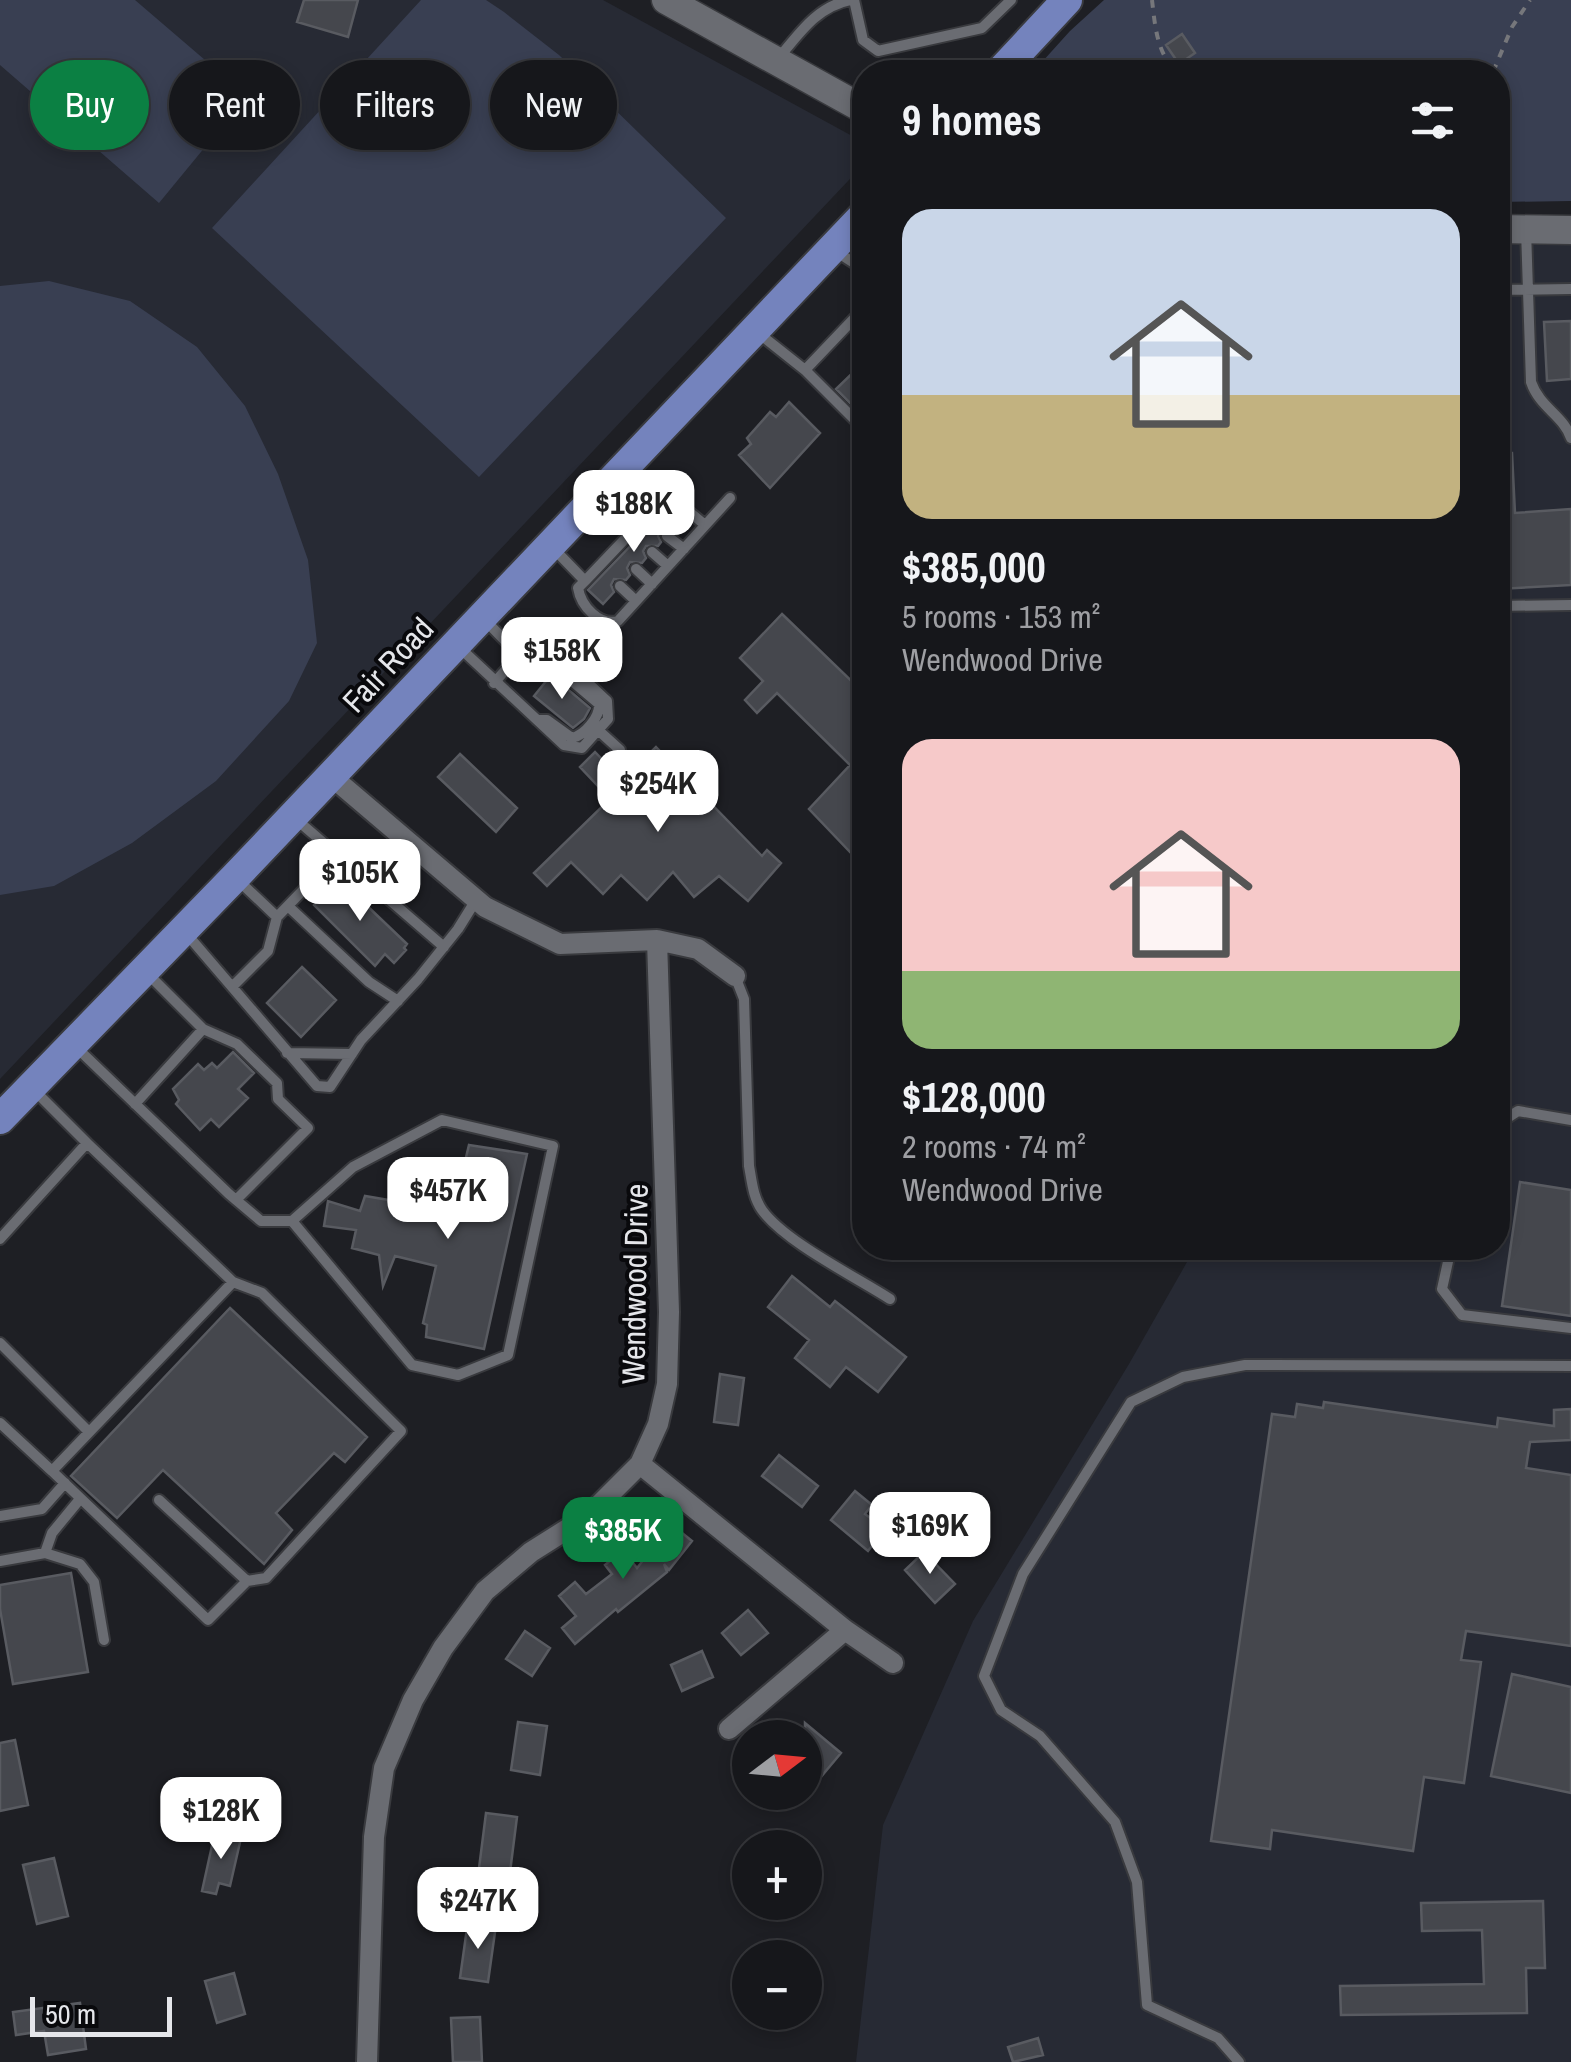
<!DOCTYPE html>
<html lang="en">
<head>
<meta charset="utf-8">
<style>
	body { margin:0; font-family:"Archivo Narrow",sans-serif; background:#232428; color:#f1f3f6; height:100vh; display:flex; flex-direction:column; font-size:38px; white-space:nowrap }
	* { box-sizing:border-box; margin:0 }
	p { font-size:32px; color:#9e9fa3 }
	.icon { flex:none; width:55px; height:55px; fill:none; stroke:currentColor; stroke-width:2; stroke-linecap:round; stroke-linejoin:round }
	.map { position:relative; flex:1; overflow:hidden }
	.panel { position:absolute; left:852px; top:60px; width:658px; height:1200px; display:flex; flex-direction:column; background:#16171b; border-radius:40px; box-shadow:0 5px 15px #0003,0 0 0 2px #35363a }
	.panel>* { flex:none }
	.guide { position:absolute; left:30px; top:60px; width:672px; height:90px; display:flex; gap:20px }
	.needle { width:65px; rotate:74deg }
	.fabs { position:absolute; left:732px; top:1720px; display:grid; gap:20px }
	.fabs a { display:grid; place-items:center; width:90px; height:90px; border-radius:50%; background:#16171b; box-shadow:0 5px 15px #0003,0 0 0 2px #35363a; font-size:50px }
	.scale { position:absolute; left:30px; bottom:25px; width:142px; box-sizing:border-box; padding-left:10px; border:5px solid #e5e6ea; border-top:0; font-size:28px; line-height:35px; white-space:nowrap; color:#e5e6ea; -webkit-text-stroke:8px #09090c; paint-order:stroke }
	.price { position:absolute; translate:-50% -85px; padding:0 22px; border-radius:20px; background:#fff; color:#222; font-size:32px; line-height:65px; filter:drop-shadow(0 2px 5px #0008) }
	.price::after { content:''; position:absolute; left:50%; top:60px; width:30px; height:22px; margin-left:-15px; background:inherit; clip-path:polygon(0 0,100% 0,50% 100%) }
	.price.selected { background:#0b8043; color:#fff }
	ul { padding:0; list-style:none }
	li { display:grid; align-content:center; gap:20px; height:530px; padding:0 50px }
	li span { display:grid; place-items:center; height:310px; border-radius:30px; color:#555 }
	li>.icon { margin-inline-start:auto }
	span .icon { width:180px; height:180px; fill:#fffc; stroke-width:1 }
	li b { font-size:42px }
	h2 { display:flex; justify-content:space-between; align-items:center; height:120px; padding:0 50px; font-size:42px }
	.chip { padding:0 35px; border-radius:45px; background:#16171b; box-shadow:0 5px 15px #0003,0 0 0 2px #35363a; font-size:35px; line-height:90px }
	.chip.selected { background:#0b8043; color:#fff }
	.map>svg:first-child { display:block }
</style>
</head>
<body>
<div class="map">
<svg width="1571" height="2062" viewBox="0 0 1571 2062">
	<rect width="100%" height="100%" fill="#1e1f24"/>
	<path fill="#272a34" d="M0,0H603L865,143V163L0,1079Z
		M1498,229L1571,230V2062H856L883,1825L973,1621L1129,1364L1195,1248H1498Z"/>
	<path fill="#393f52" d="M0,0H135L247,96L159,203L0,65Z
		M421,0H486L504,12L559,55L726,218L479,477L212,228Z
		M1104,0H1571V201L1498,202V72H1033L1070,31Z
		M49,281L130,301L197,347L245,406L278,474L308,560L317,643L289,701L216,781L132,843L54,886L0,895V286Z"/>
	<path fill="#45474d" stroke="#595b61" stroke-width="2.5" d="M304,0H358L348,37L297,22Z
		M1182,34L1195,53L1179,64L1166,45Z
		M1571,321V379L1547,381L1544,322Z
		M865,361V418L836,389Z
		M789,402L820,433L770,488L739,455L751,444L747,438L770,412L776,417Z
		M1512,453L1515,513L1571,509V585L1498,589V454Z
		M666,509H672L684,519L673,530L667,527L661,530L658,536L661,542L658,546H646L643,551L646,558L642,563L630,562L627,568L630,575L626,580L614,579L611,585L614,592L603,604L588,590Z
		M782,614L865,694V840L851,853L809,809L850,765L777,693L757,713L745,700L763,681L740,658Z
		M551,675L590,708L584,719L573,728L534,696Z
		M656,747L762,856L767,850L781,863L748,901L719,876L694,897L673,872L647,900L621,875L603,894L571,862L547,886L534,873L610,799L580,767L595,752L622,780Z
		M460,754L517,808L496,832L438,777Z
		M339,879L407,944L404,948L406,950L394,963L385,954L375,966L314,905Z
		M302,967L336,1000L301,1037L267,1003Z
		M233,1052L254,1073L238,1089L248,1098L219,1127L211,1119L200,1130L176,1104L179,1100L173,1089L198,1064L204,1070L212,1063L217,1068Z
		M469,1145L527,1154L484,1349L426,1337L427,1325L423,1323L436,1266L395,1256L383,1286L379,1255L352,1248L356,1230L324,1226L328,1201L360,1211L365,1196L453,1211Z
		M1520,1182L1571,1190V1316L1502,1306Z
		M792,1276L830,1307L835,1301L906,1357L878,1392L846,1367L830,1387L795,1358L809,1340L768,1307Z
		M230,1308L367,1437L345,1462L334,1453L276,1513L292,1530L264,1564L163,1470L117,1518L71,1476Z
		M720,1374L744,1378L738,1425L714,1422Z
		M1324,1402L1497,1427L1498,1418L1554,1426V1410L1571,1409V1440L1530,1442L1526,1468L1571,1475V1646L1466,1631L1461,1660L1481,1662L1464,1783L1424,1777L1413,1851L1272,1830L1270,1849L1211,1841L1272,1414L1295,1417L1297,1404L1323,1408Z
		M779,1455L818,1486L802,1507L762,1476Z
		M855,1491L872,1505L865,1514L885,1529L868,1551L831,1520Z
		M661,1516L692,1541L669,1570L664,1564L667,1572L618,1612L616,1609L575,1644L562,1628L576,1616L559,1596L575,1582L586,1594L612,1574L605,1565L623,1550L637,1568L660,1539L650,1530Z
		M924,1552L955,1584L935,1603L905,1570Z
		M71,1573L88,1672L13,1684L0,1609V1585Z
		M748,1610L768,1633L741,1655L722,1633Z
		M525,1631L550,1648L532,1676L506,1659Z
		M702,1651L713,1677L682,1691L671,1665Z
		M1512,1674L1571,1687V1793L1491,1776Z
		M518,1722L547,1726L540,1775L511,1770Z
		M805,1723L841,1753L815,1784L805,1775Z
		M15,1740L28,1805L0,1811V1743Z
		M486,1813L517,1817L508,1888L477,1884Z
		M215,1832L241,1838L230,1886L219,1883L216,1894L202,1891Z
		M54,1858L68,1916L37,1924L23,1865Z
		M1543,1901L1545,1968H1526L1527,2013L1341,2015L1340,1986L1484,1984L1482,1930L1422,1931L1421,1903Z
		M468,1921L496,1925L488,1982L460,1978Z
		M234,1973L245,2014L217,2023L205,1981Z
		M80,2003L86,2049L48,2055L44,2031L16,2035L13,2012Z
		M480,2017L482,2062H453L451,2018Z
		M1038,2038L1043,2055L1013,2062L1008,2047Z"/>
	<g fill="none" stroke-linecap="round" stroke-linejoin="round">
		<g stroke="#393a3e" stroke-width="14">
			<path id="lane" d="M854,0L863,40L878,51L982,28L1011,0
				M777,60C799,34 816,7 850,0
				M1526,230L1531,382C1540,408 1563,415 1571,438
				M837,252L865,270
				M1498,290L1571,289
				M757,332L805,370L865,307
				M805,370L865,430
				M622,478L658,504
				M667,536L684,549
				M554,549L585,581L578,588C581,606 599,626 618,621L730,498
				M652,552L668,566
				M636,569L652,584
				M585,581L662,500H675L705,525
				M620,586L636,601
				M1498,606L1571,605
				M460,648L564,745L582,748L608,719L607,701C577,673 563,655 519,655L483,618
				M494,683L519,655
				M537,720H547L572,738C585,735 600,717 599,704L566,676L553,659
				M598,730L620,750
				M297,820L444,947
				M239,881L277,917L337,855
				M289,907L369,982L398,1001
				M185,932L317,1086L330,1087L361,1040L418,979L458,929L476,900
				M146,972L203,1029L237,1044L277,1083L278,1099L308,1128L236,1200
				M735,976L744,999L749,1166C752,1182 753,1197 762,1210C785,1242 856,1277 890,1299
				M232,987L268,951L277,917
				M76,1047L229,1194L261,1221H292L412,1365L458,1375L508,1355L553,1146L442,1120L353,1167L292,1221
				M287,1053L352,1054
				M135,1104L203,1029
				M1498,1124L1518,1111L1571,1120
				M0,1239L87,1143L35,1091
				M1451,1248L1442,1289L1462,1315L1571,1328
				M233,1282L262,1293L401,1431L266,1578L247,1581
				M0,1343L89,1432
				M0,1423L52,1471L233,1282L87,1143
				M52,1471L208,1620L247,1581L159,1500
				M0,1516L42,1509L65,1483
				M45,1553L80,1564L94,1582L104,1640
				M0,1561L45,1553L52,1533L80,1499
				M1239,2062L1218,2038L1147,2005L1137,1882L1115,1822L1040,1736L1001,1710L984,1676L1023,1574L1131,1402L1183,1377L1245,1365L1571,1366"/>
		</g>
		<g stroke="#393a3e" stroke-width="24">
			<path id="street" d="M331,776L485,907L560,944L657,940L698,949L735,976
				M640,1464L845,1630L893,1663
				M729,1729L845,1630
				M367,2062L374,1837L384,1768L413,1700L443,1648L485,1591L531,1552L588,1516L640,1464L658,1424L667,1384L669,1312L657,940"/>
		</g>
		<g stroke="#393a3e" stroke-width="31">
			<path id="secondary" d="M666,0L865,110
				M1498,229L1571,230"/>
		</g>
		<g stroke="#393a3e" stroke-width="34">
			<path id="primary" d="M1000,72L1067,0
				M0,1119L235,877L865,214"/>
		</g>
		<path stroke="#76777b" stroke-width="4" stroke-dasharray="8 8" stroke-linecap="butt" d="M1152,0C1155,25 1157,58 1179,72
			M1493,72L1512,27L1530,0"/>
		<use href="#lane" stroke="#6a6c72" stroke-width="10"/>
		<use href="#street" stroke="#6a6c72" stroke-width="20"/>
		<use href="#secondary" stroke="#6a6c72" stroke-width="28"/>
		<use href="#primary" stroke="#7483bd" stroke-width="30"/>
	</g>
	<g text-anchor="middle" stroke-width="8" stroke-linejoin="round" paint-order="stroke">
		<g font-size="32" fill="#e5e6ea" stroke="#09090c">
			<text transform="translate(388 665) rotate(-47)" y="11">Fair Road</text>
			<text transform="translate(635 1284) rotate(-89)" y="11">Wendwood Drive</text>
		</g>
	</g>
</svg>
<div class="fabs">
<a><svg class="needle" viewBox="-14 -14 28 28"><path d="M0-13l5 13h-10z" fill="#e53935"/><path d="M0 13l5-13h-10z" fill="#9e9fa3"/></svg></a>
<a>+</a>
<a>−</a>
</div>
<div class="scale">50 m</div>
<b class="price" style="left:634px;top:555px">$188K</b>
<b class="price" style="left:562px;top:702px">$158K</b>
<b class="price" style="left:658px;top:835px">$254K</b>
<b class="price" style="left:360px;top:924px">$105K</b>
<b class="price" style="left:448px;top:1242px">$457K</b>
<b class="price" style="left:930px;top:1577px">$169K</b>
<b class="price selected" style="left:623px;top:1582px">$385K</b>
<b class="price" style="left:221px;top:1862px">$128K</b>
<b class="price" style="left:478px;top:1952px">$247K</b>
<div class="guide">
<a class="chip selected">Buy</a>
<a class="chip">Rent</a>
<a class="chip">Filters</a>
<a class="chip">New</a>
</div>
<section class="panel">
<h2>9 homes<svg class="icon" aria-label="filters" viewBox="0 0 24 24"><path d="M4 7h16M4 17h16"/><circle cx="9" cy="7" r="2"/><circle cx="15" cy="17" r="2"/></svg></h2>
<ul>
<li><span style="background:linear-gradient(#c9d6e8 60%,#c2b280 0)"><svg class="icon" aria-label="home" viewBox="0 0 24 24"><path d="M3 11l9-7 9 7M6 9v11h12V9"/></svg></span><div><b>$385,000</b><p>5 rooms · 153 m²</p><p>Wendwood Drive</p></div></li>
<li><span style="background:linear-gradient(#f6c9c9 75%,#8fb573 0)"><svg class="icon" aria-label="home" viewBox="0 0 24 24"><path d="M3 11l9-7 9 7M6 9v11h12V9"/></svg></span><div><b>$128,000</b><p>2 rooms · 74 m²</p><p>Wendwood Drive</p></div></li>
</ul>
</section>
</div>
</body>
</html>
